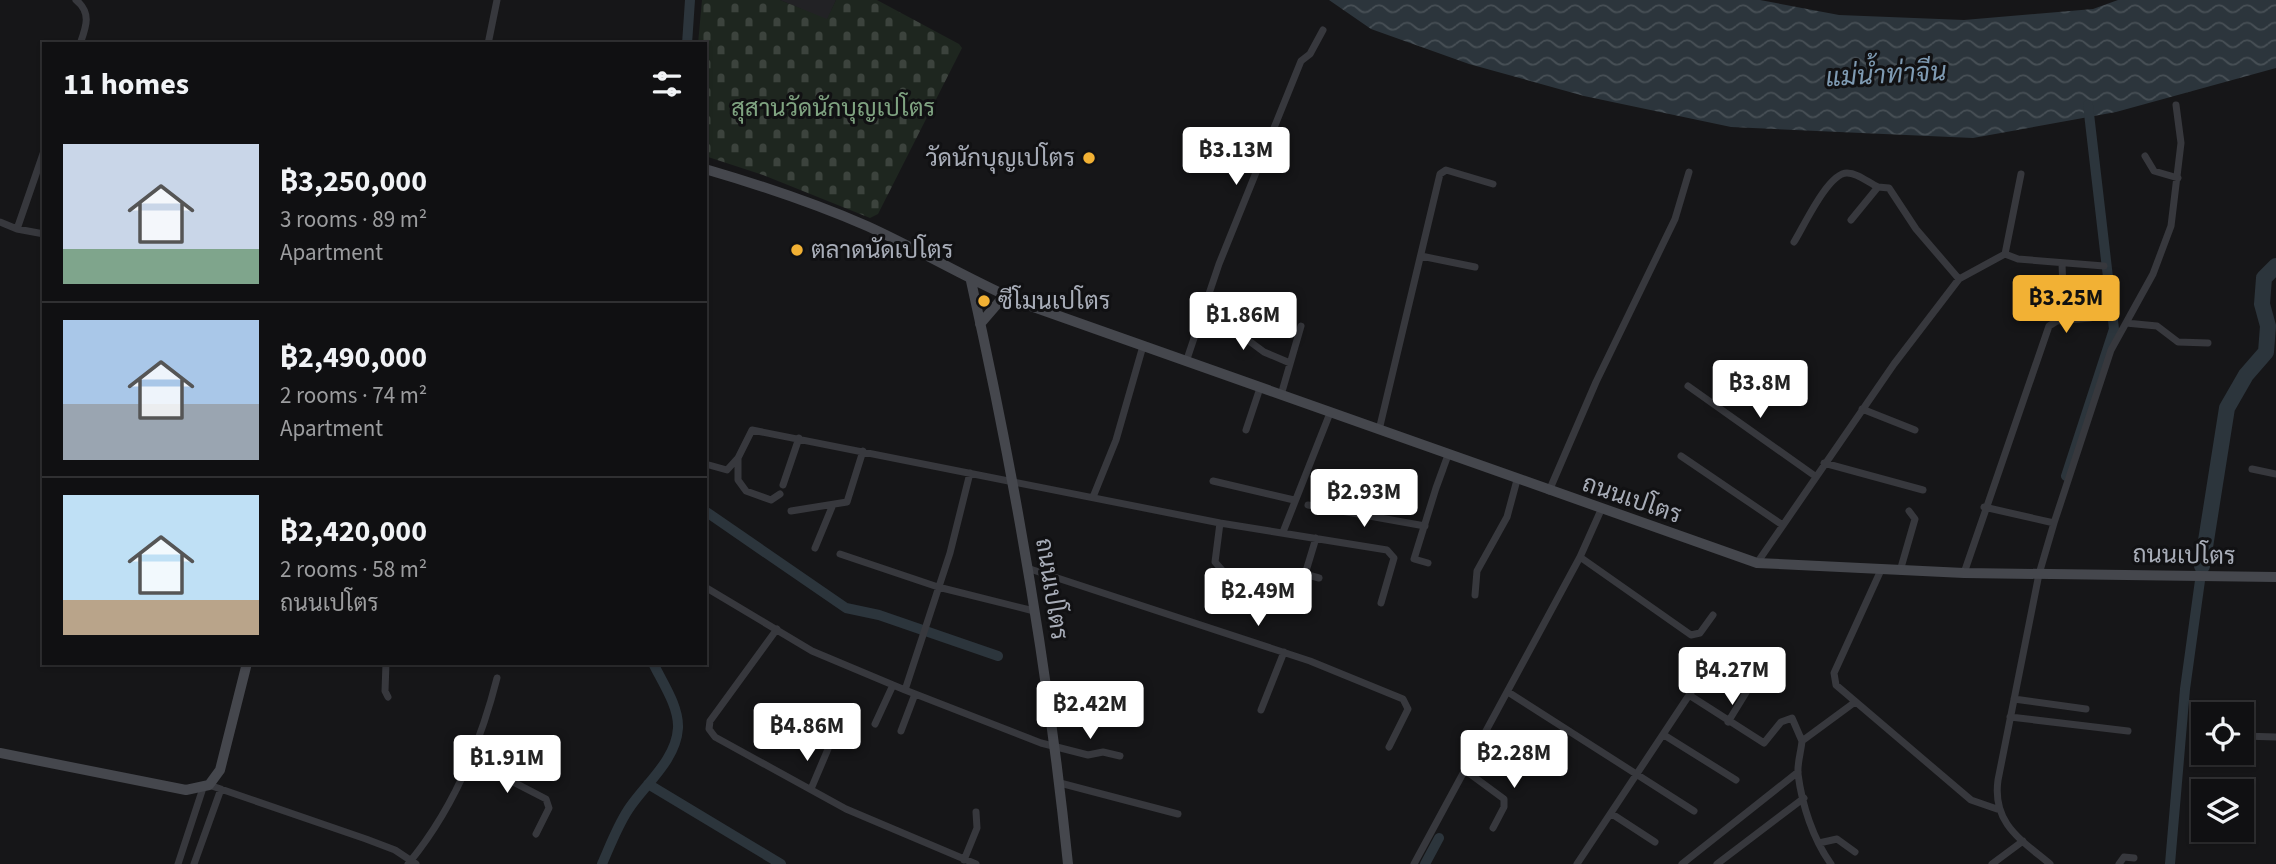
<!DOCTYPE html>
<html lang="en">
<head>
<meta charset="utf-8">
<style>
	body { margin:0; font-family:"Source Sans 3",Sarabun,sans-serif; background:#1e1e20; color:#f1f3f6; height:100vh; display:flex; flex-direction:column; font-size:26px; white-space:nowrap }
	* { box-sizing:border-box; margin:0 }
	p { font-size:23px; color:#9c9d9f }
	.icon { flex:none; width:38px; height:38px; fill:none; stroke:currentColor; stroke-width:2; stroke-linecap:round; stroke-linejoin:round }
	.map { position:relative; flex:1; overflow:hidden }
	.side { position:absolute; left:42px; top:42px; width:665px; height:623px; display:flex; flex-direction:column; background:#101012; border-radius:0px; box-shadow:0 2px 5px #0004,0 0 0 2px #303032 }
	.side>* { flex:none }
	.buttons { position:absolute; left:2191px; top:702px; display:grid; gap:14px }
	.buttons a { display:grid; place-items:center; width:63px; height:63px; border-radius:0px; background:#101012; box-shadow:0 2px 5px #0004,0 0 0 2px #303032; font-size:35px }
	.price { position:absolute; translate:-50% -60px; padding:0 16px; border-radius:7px; background:#fff; color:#222; font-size:23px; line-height:46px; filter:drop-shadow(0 2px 4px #0008) }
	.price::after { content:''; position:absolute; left:50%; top:42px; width:21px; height:16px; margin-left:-10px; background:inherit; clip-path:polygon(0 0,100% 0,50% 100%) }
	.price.active { background:#f2b134; color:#111 }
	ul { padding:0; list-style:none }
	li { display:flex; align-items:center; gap:21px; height:175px; padding:0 21px }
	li+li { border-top:2px solid #303032 }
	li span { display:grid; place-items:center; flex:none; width:196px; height:140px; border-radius:0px; color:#555 }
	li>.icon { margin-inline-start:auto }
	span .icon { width:84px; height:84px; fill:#fffc; stroke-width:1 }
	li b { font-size:30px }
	h2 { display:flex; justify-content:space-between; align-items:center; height:84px; padding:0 21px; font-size:30px }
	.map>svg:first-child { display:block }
</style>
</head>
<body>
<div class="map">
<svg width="2276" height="864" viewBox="0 0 2276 864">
	<defs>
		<pattern id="cemetery-stones" width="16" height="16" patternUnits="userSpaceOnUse" patternTransform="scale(1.75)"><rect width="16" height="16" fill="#1e261f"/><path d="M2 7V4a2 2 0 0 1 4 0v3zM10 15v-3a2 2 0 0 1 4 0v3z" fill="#3c433d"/></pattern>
		<pattern id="water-waves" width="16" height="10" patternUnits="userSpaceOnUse" patternTransform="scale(1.75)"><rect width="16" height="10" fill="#2c353c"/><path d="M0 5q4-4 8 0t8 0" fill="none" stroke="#485056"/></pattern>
	</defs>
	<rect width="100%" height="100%" fill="#161618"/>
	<path fill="#222225" d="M780,0H836L827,20Z"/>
	<path fill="url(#cemetery-stones)" d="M702,0H780L827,19L836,0H877L959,44L962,48L878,214L870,218L763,175L705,156V44H698Z"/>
	<path fill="url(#water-waves)" d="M1329,0H1760L1839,15L1964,20L2093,9L2118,0H2276V68L2116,112L1973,138L1731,127L1584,96L1469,64L1371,29Z"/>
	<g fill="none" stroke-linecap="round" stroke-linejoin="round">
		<path stroke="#2c353c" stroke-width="10" d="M687,44L690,0
			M2066,476L2114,329L2088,105
			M705,511L846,608L879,615L998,656
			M648,784L781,864
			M602,864C610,846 617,827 628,810C644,785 676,761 678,728C679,706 662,682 653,663
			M1425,864L1439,838
			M2170,864L2185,689L2202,566"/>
		<path stroke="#2c353c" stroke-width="16" d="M2202,566L2227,408L2246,375L2266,352L2268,326L2262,304L2264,278L2276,266"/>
		<path stroke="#37383d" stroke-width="7" d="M76,0C92,13 86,27 80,44
			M488,44L497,0
			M2145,156L2154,171L2178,178
			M1851,220L1878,187L1889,188L1916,229L1959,279
			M0,222L17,229L44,234
			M17,229L44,151
			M1794,242C1804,226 1828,173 1847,173C1858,173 1869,183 1878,187
			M2005,254L2018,259L2104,266
			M1421,256L1475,267
			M2062,263L2064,321
			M1200,321L1237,332L1264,352L1290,363
			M2126,323L2157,326L2178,342L2208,343
			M1186,362L1219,264L1301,61L1310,54L1323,30
			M1688,386L1815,476
			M1281,395L1301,326
			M1862,409L1915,430
			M1246,430L1260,388
			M1379,430L1440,174L1446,170L1493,184
			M1681,456L1781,524
			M1824,463L1923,490
			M709,465L727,470L737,459
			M1443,469L1436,488L1448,455
			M2252,469L2276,474
			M1213,481L1294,500
			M783,485L799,438
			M1549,491L1596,382L1675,219L1689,172
			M780,494L771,500L746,491L738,480V458L752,430L1220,523L1387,550L1394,558L1381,603
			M1093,497L1116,440L1143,346
			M1308,505L1425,526
			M1984,507L2054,523
			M791,511L847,502L863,451
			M1220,523L1215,562L1222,570
			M1283,532L1330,413
			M1316,538L1306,571L1308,575L1319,578
			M815,548L832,507
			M840,554L938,587L1034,611
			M1580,557L1691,635L1700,633L1713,615
			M1428,563L1414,559L1436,488
			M1757,563L1894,364L1959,279L2005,254L2021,174
			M1027,568L1310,661L1403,699L1408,709L1389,747
			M1881,570L1834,673L1836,685L1971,800L1997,809
			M1900,571L1915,519L1909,511
			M1964,573L2049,326L2057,321L2090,318
			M705,587L812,651L905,690L1041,743L1088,755L1103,752L1120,756
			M1475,595L1477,571L1507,517L1517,480
			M777,629L710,721L709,729L715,737L846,809L976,864
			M386,663L385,691L388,697
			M905,690L950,553L970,473
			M1508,692L1694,811
			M1689,695L1764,743L1781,722L1792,718L1802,741
			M2014,699L2086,709
			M1261,710L1284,652
			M2010,717L2128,731
			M1728,722L1747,691
			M875,724L893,685
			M901,731L915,694
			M1664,735L1736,780
			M2195,736H2203
			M2242,736L2276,737
			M469,759L546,799L549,808L536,834
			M1466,771L1504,799V807L1493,828
			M1060,783L1178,814
			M209,785L366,839L395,850L416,864
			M811,789L828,749
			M1612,814L1655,842
			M1819,843L1837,839L1855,852
			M964,860L977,828L976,812
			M178,864L203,788
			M194,864L221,789
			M408,864C452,811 480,745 497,678
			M1414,864L1580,557L1601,510
			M1577,864L1713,659
			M1682,864L1798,772
			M1717,864L1804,798
			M1831,864C1813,839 1802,805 1798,774C1797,764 1801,752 1802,741L1855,702
			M1992,864L2023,841
			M2050,864C2020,839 1992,823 1998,780L2039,574L2054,523L2111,350L2153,274L2171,226L2181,143L2176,105
			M2119,864L2124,857L2134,858"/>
		<path stroke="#45474d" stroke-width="10" d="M705,169C760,185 814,203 867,226C920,250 971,281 1025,304L1757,563L1964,573L2276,577
			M971,281C1014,473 1048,668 1068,864
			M980,324L1005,295
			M0,753L186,790L209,785L220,770L247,663"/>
	</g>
	<g fill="#f2b134" stroke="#111113" stroke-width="2.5">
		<circle cx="1089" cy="158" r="7"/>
		<circle cx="797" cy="250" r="7"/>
		<circle cx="984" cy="301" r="7"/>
	</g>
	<g text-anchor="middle" stroke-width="6" stroke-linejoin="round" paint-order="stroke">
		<g font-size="24" fill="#7fa381" stroke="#111113">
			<text x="833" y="116">สุสานวัดนักบุญเปโตร</text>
		</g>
		<g font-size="24" fill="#a8adb8" stroke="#111113" text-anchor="start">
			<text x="1075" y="166" text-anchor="end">วัดนักบุญเปโตร</text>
			<text x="811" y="258">ตลาดนัดเปโตร</text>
			<text x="998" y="309">ซีโมนเปโตร</text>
		</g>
		<g font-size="24" fill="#a8adb8" stroke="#111113">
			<text transform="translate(1632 499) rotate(19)" y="8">ถนนเปโตร</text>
			<text transform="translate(2184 555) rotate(1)" y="8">ถนนเปโตร</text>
			<text transform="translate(1052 589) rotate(81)" y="8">ถนนเปโตร</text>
		</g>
		<g font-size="26" font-style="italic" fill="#7f9bb3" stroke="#111113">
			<text transform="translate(1886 74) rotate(-3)" y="9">แม่น้ำท่าจีน</text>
		</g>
	</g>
</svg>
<div class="buttons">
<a><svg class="icon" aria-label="locate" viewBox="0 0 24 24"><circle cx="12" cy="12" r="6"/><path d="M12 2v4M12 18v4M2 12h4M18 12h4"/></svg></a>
<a><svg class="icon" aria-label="layers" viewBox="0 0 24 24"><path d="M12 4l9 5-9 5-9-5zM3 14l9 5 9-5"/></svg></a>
</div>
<b class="price" style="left:1236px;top:187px">฿3.13M</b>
<b class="price active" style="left:2066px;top:335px">฿3.25M</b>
<b class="price" style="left:1243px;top:352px">฿1.86M</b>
<b class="price" style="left:1760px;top:420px">฿3.8M</b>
<b class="price" style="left:1364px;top:529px">฿2.93M</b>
<b class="price" style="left:1258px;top:628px">฿2.49M</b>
<b class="price" style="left:1732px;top:707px">฿4.27M</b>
<b class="price" style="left:1090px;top:741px">฿2.42M</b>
<b class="price" style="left:807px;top:763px">฿4.86M</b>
<b class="price" style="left:1514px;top:790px">฿2.28M</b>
<b class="price" style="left:507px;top:795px">฿1.91M</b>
<section class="side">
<h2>11 homes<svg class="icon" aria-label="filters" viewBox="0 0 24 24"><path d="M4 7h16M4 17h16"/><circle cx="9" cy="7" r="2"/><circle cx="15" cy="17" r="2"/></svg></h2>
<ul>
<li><span style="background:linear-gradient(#c9d6e8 75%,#7fa58c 0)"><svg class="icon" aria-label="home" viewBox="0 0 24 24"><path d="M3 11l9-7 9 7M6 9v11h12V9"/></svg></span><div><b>฿3,250,000</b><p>3 rooms · 89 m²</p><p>Apartment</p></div></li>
<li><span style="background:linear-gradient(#a9c7e8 60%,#9aa5b1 0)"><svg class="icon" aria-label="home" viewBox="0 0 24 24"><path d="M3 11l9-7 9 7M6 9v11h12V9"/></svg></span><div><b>฿2,490,000</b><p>2 rooms · 74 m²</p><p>Apartment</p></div></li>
<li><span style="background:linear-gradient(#bfe0f5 75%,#b9a48a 0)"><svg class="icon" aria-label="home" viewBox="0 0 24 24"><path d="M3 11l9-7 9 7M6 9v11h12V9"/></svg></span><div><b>฿2,420,000</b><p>2 rooms · 58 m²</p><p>ถนนเปโตร</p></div></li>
</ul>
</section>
</div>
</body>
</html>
